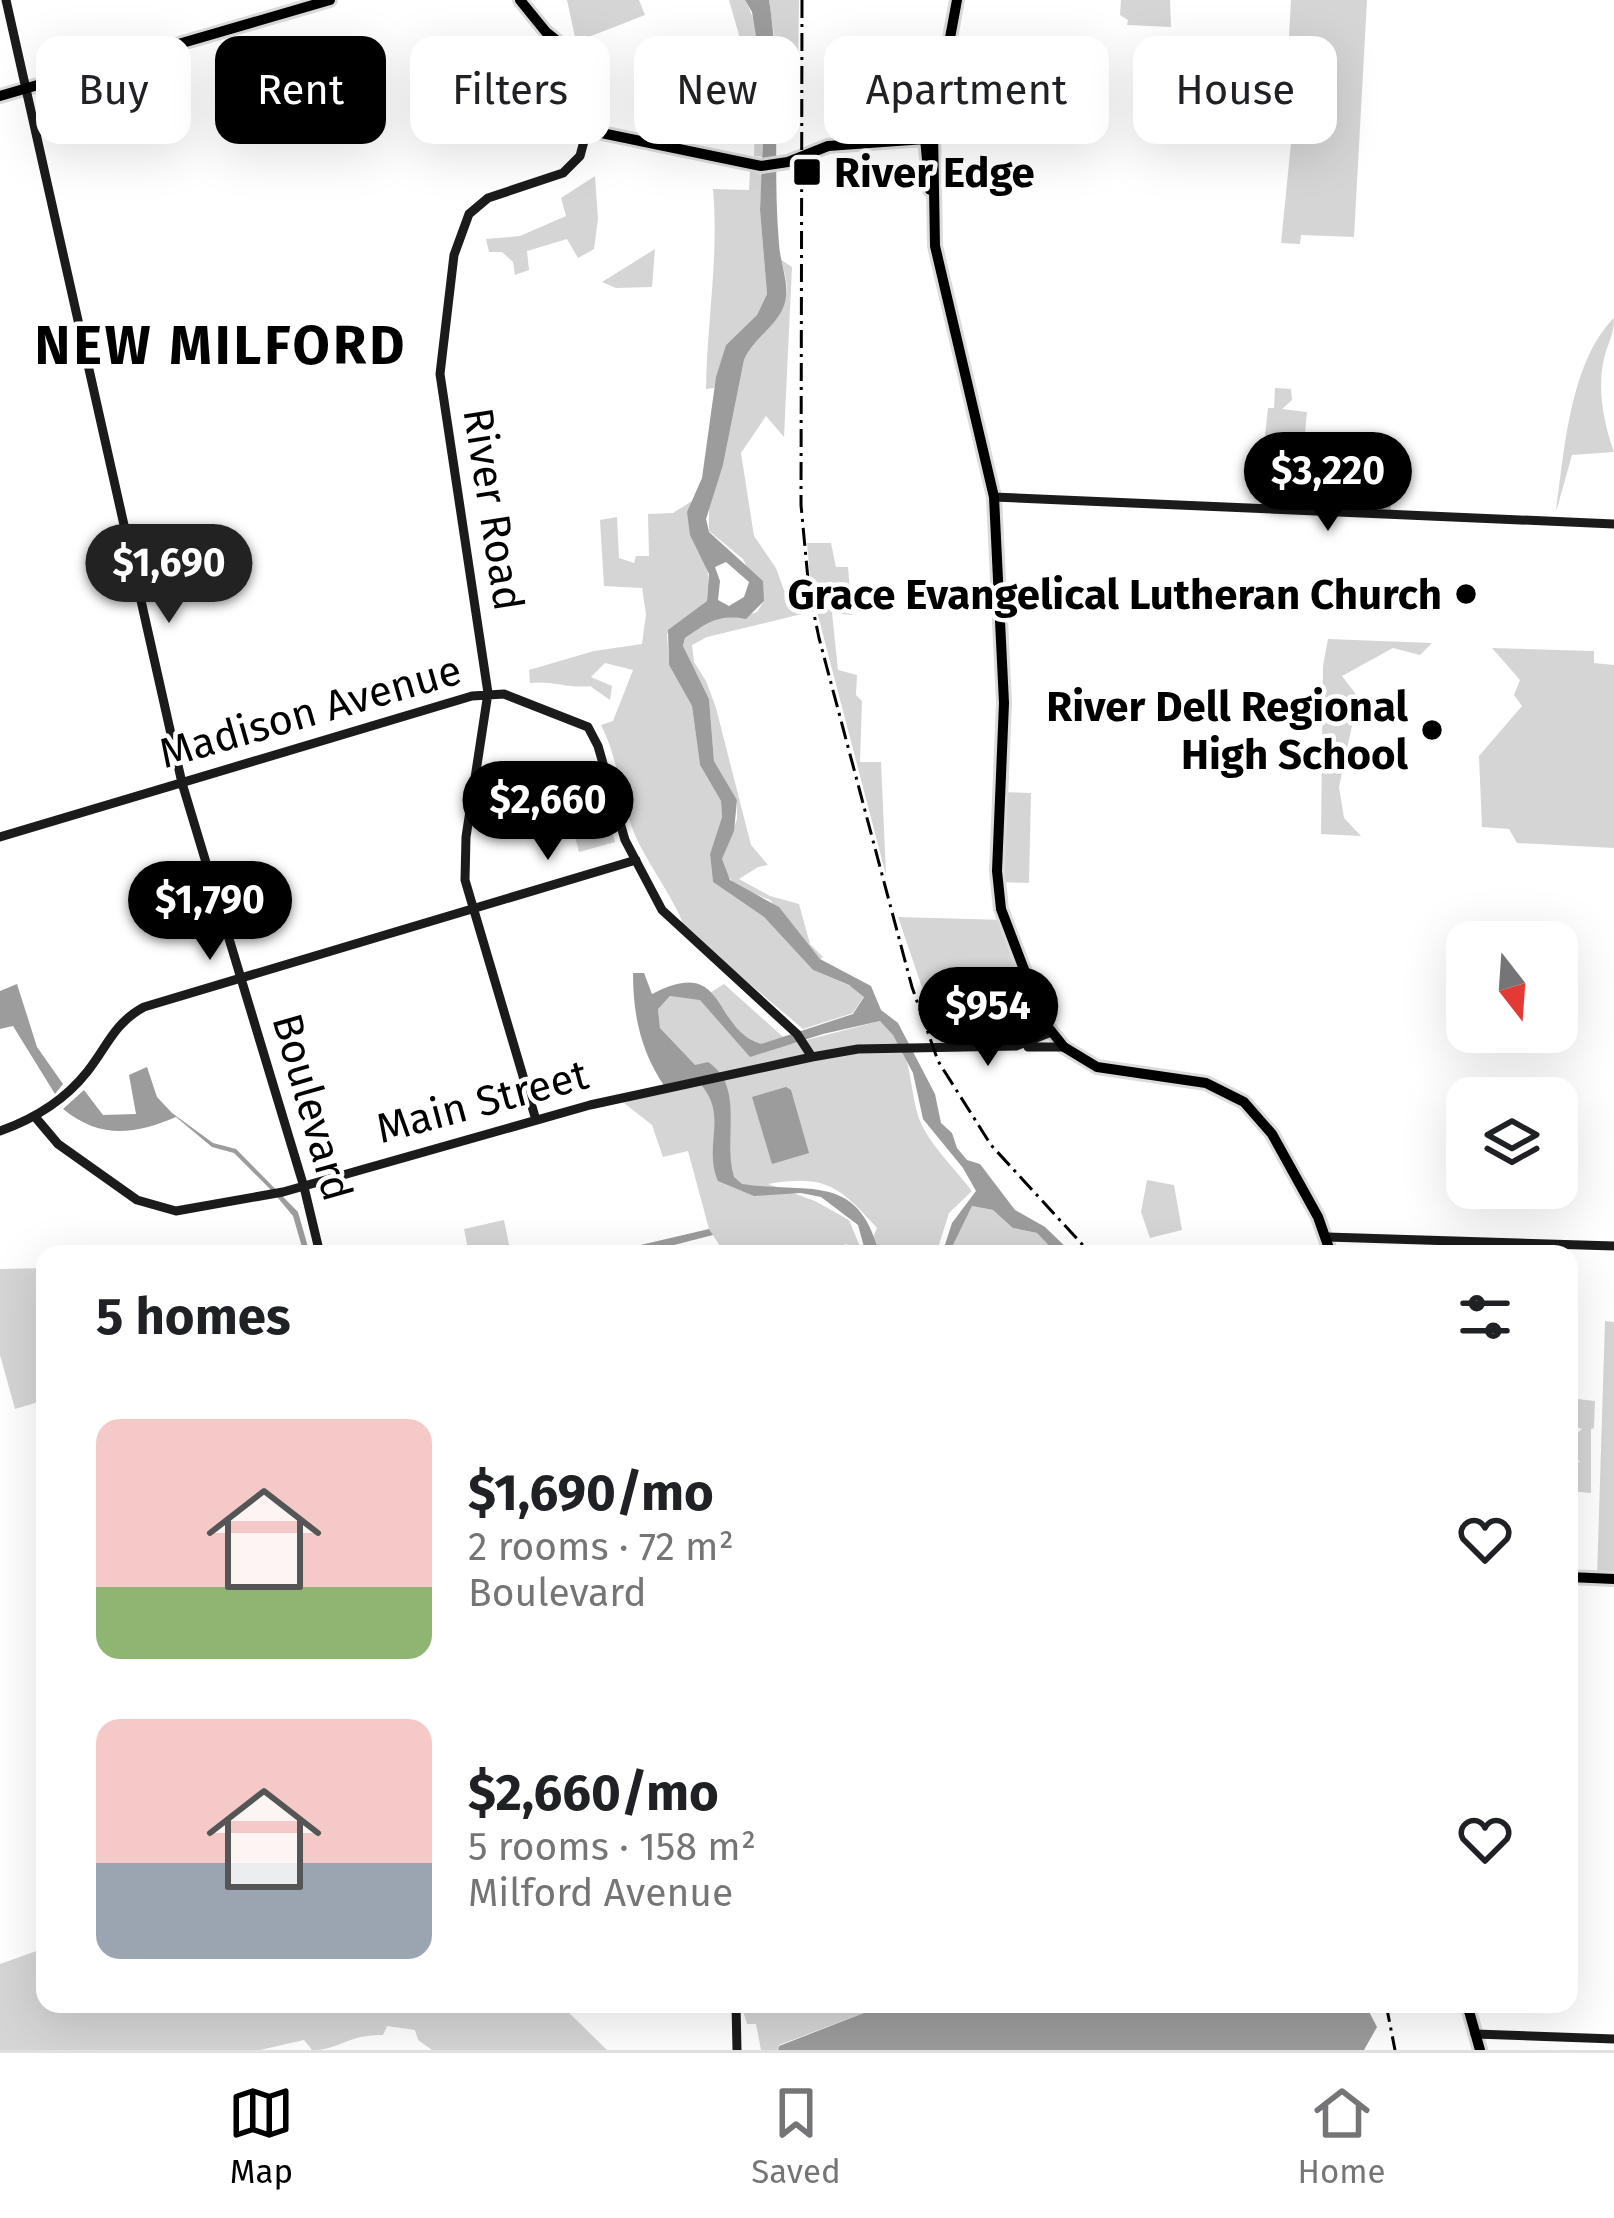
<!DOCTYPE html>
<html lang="en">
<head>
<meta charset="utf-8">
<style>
	body { margin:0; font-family:"Fira Sans",sans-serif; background:#f2f2f2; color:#202124; height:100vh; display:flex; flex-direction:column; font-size:45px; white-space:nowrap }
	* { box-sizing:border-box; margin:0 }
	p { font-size:39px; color:#757577 }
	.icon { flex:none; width:66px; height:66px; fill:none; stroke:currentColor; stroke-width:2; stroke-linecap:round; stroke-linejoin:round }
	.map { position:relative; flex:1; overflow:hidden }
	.sheet { position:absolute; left:36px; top:1245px; width:1542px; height:768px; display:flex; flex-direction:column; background:#fff; border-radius:24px; box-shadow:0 12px 48px #0002 }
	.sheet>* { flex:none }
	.banner { position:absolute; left:36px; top:36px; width:1542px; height:108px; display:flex; gap:24px }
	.needle { width:78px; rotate:163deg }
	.fabs { position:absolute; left:1446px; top:921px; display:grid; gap:24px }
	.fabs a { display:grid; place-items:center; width:132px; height:132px; border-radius:24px; background:#fff; box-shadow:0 12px 48px #0002; font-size:60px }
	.price { position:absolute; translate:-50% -102px; padding:0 27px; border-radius:42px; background:#000; color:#fff; font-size:39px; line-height:78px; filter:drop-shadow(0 3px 6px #0008) }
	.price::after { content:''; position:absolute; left:50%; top:72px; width:36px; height:27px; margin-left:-18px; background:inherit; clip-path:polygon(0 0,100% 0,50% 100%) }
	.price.selected { background:#222; color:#fff }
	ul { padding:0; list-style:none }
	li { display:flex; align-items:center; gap:36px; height:300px; padding:0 60px }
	li span { display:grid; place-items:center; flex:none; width:336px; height:240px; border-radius:24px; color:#555 }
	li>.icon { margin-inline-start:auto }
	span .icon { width:144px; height:144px; fill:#fffc; stroke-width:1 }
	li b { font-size:51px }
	h2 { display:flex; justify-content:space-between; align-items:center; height:144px; padding:0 60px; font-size:51px }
	.chip { padding:0 42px; border-radius:24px; background:#fff; box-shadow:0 12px 48px #0002; font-size:42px; line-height:108px }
	.chip.selected { background:#000; color:#fff }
	.menu { display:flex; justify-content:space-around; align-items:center; height:168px; border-top:3px solid #e0e0e0; background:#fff; font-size:33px; color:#757577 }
	.menu a { display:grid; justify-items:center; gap:6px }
	.menu .selected { color:#000 }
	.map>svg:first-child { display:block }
</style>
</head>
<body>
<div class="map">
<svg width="1614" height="2050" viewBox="0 0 1614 2050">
	<rect width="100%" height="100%" fill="#fff"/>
	<path fill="#d5d5d5" d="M567,0H639L645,15L576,42Z
		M729,0H745C769,44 764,109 762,157L754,156L756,95Z
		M769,0H799L798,76L774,78L775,41Z
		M1121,0H1170L1171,27L1127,25L1128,20L1120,15Z
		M1291,0H1367L1354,237L1301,235L1300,244L1281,243L1298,73L1287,70Z
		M750,171L762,175L760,210L767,294L757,315L726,345L714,388L706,389C707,322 719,256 713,189L749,190Z
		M595,176L598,219L594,249L578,258L567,239L527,251L529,270L515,275L513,262L502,252H489L486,239L520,236L566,216L561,198Z
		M655,249L652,287L616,288L602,282Z
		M780,259L792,267L784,437L766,416L741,453L754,536L776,568L786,596L809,605L806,613L707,637L692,645L694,662L706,681L716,708L751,845L768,865L758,867L739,879L770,896L799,904L810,944L823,957L820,959L770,900L736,886L724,871L722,859L737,819V800L714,761L709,699L683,647L685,638C702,626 717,609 738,618L757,612L764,601L743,559L709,531V506L723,465L744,360C761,317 803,317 780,259Z
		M1614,318C1614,334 1609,341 1605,355C1596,385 1604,425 1614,452L1572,455L1556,512C1564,453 1570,361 1614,318Z
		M1275,388L1291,389L1292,400L1282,409L1307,412L1301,477L1281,476L1288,482L1287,495H1271V478L1275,475L1261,473L1268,408H1274Z
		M1375,472L1390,474L1391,512L1335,508L1343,486H1374Z
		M692,501C681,527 701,546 707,570C710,579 707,591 707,601L667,634L669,665L692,706L700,765L721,801L722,817L710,854L713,882L764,917L813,970L855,988L864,996L853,1013L803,1029L684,928C681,909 644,858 635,835C620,800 619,759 601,725L613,721L633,670L605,663L591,677L612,686L610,700L590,686C569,689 552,680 530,683L529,670L594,651L642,644L646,614L642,588L604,586L600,520L617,517L619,558L634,563L636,556H649L648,514L673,513Z
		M807,543H831L836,567H848L852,615L832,613L838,670L857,675L856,695L862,701L860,762H881L886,875L811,589Z
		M1328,639L1432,643L1420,655L1393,648L1342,676L1368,710L1353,721L1339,787L1344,818L1361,836L1321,834L1323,666Z
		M1492,648L1594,651V663L1614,665V848L1517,843L1509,829L1482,827L1479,756L1522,706L1514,695L1520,680Z
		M594,762L615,842L579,852L558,771Z
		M1000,792L1031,793L1029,883L998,882Z
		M898,917L1005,920L1051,1032L1001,1046L999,1025H977L975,996H925Z
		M724,984L791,1044L880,1021C915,1041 907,1090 921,1123C931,1146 956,1170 972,1191L949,1213L936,1254H875L873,1238L877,1228C840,1187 826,1174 768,1184L815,1201L849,1220L863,1254H852L847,1244L830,1249V1254H725L709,1229L688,1151L663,1157L652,1125L624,1103L665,1087L695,1066L660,1028L658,1008L670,996L700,999Z
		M1147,1180L1174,1185L1182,1230L1150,1238L1141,1212Z
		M972,1206L993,1210L1016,1229L1037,1233L1057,1254H953L950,1249Z
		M504,1220L511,1254H469L464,1229Z
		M45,1268L37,1293L45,1298V1400L15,1409L0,1355V1269Z
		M1605,1321L1614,1322V1579L1597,1578Z
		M1569,1398L1595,1401L1594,1428L1591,1429V1493L1569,1491L1574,1463L1580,1462L1570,1453L1569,1440L1582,1429L1576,1427V1414L1569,1410Z
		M45,1948V2004H560L607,2050H432L418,2040L415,2030L387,2026L383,2035C348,2034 340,2050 312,2050L304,2040L260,2050H0V1964Z
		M741,2004H887L779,2045L777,2050H761L756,2024H747Z"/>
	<path fill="#9c9c9c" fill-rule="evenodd" d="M745,0H769C782,80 772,163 779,244C780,265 792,287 783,308C775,327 753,339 744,360L723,465L706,519L709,532L763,581L764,601L746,619C718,614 708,622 685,638L683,646L709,699L714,761L737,800L734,831L722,859L730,880L779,907L820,959L871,986L881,1010L898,1023L935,1094L941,1123L952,1133L957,1148L967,1160L980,1164L1015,1210L1045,1227L1073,1254H1057L1037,1233L1013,1228L993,1210L972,1206L950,1251L979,1254H942L952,1223L976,1191L963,1168L923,1119L913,1073L893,1035L880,1021L823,1034L750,1057L700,1000L670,996L658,1009L660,1028L695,1065L708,1062C746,1088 722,1138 734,1177L742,1184C807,1194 859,1171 879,1254H866L858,1225L821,1197L801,1193L754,1196L718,1181C702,1143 731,1115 697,1080L665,1087C641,1052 633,1016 633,973H644L652,994C728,954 711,1029 761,1044L853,1014L864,997L849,985L813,970L764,917L713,882L710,854L722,817L721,801L700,765L692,706L669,665L668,630L707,601L709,574L690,535L687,512L702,478L716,377L726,345L757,315L767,294L760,210L764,114L760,59L752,12ZM726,562L749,582L744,597L729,606L718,600L720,581L715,567Z
		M17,984L37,1047L63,1084L55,1094L13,1026L0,1029V991Z
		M147,1067L157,1097L172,1113L213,1143L236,1149L298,1212L310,1254H304L293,1216L273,1192L234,1153L212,1147L176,1117C134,1135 100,1139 63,1109L84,1090L103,1115L136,1114L129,1075Z
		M786,1087L791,1090L809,1153L772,1164L752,1097Z
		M709,1229L713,1235L639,1254H539L555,1248L619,1250Z
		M887,2004H1365L1377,2027L1364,2050H778L779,2046Z"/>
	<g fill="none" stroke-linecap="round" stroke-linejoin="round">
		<g stroke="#dbdbdb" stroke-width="16">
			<path id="primary" d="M520,0L546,32L582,61L588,81L587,130L761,166L788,162L828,146L925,139
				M957,0L933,130L935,246L994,497L1004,703L997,871L1001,909L1044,1022L1064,1047L1097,1067L1206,1083L1244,1102L1272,1134L1318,1217L1331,1254
				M0,96L330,0
				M930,190L925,139L931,102
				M1569,1577L1614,1579
				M1467,2004L1480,2050"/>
		</g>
		<path stroke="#1b1b1b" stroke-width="9" d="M6,0L182,783L304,1187L320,1254
			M994,497L1614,524
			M0,837L472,696L504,694L588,727L598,746L625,840L662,910L797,1034L812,1057
			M1028,1047H1064
			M36,1118L58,1144L137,1200L176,1211L283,1192L590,1105L812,1057L858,1049L1016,1046L1051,1032
			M536,1120L465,880L466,837L488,693L440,374L454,255L469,214L488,198L563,173L580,156L587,130
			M0,1131C34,1119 64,1101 87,1072C107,1047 114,1023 144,1007L636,860
			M1327,1237L1614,1246
			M736,2004L737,2050
			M1475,2034L1614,2039"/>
		<use href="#primary" stroke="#000" stroke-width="10"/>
		<path stroke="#000" stroke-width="3" stroke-dasharray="18 6 3 6" stroke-linecap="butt" d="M802,0L801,505L809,590L819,638L912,987L938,1061L991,1145L1091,1254
			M1386,2004L1395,2050"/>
	</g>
	<g fill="#000" stroke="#fff" stroke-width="4.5">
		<rect x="792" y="157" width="30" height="30" rx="6"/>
		<circle cx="1466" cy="594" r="12"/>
		<circle cx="1432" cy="730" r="12"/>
	</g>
	<g text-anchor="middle" stroke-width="9" stroke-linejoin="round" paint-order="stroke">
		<g font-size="42" font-weight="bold" fill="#000" stroke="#fff" text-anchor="end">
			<text x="834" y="187" text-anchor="start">River Edge</text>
			<text x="1442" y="609">Grace Evangelical Lutheran Church</text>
			<text x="1408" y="721">River Dell Regional<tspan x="1408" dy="48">High School</tspan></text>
		</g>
		<g font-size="42" fill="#000" stroke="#fff">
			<text transform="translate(494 509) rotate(81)" y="15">River Road</text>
			<text transform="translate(310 711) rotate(-16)" y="15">Madison Avenue</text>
			<text transform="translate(482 1101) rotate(-15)" y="15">Main Street</text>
			<text transform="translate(313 1107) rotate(74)" y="15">Boulevard</text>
		</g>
		<g font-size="54" font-weight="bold" letter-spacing="3" fill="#000" stroke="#fff">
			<text x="221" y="364">NEW MILFORD</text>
		</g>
	</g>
</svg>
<div class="fabs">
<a><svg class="needle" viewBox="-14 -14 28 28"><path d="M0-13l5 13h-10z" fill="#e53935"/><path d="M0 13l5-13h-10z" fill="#757577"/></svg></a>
<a><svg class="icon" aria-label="layers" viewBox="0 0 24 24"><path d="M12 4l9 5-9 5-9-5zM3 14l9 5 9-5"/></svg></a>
</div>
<b class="price" style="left:1328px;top:534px">$3,220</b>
<b class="price selected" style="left:169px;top:626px">$1,690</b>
<b class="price" style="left:548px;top:863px">$2,660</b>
<b class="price" style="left:210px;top:963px">$1,790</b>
<b class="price" style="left:988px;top:1069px">$954</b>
<div class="banner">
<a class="chip">Buy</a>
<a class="chip selected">Rent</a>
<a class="chip">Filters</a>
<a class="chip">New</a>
<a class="chip">Apartment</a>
<a class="chip">House</a>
</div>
<section class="sheet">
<h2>5 homes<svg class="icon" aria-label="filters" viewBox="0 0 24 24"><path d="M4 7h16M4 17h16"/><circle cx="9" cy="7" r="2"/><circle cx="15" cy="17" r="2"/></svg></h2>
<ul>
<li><span style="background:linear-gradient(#f6c9c9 70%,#8fb573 0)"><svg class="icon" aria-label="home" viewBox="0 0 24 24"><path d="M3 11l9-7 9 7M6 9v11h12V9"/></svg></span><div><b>$1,690/mo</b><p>2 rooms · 72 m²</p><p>Boulevard</p></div><svg class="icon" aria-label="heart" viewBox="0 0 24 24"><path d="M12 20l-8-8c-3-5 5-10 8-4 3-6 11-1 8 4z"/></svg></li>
<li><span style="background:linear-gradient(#f6c9c9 60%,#9aa5b1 0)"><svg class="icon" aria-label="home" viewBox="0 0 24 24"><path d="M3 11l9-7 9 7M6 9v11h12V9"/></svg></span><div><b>$2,660/mo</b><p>5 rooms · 158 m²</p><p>Milford Avenue</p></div><svg class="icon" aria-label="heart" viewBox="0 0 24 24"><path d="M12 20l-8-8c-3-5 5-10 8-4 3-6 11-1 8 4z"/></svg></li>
</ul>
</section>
</div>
<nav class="menu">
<a class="selected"><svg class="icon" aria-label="map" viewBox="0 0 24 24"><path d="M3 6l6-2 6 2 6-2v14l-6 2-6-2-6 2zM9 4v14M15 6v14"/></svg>Map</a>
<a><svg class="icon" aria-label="saved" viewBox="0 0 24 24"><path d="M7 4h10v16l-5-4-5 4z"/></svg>Saved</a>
<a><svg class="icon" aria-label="home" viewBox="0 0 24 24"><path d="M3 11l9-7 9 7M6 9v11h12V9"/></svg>Home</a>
</nav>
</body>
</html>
